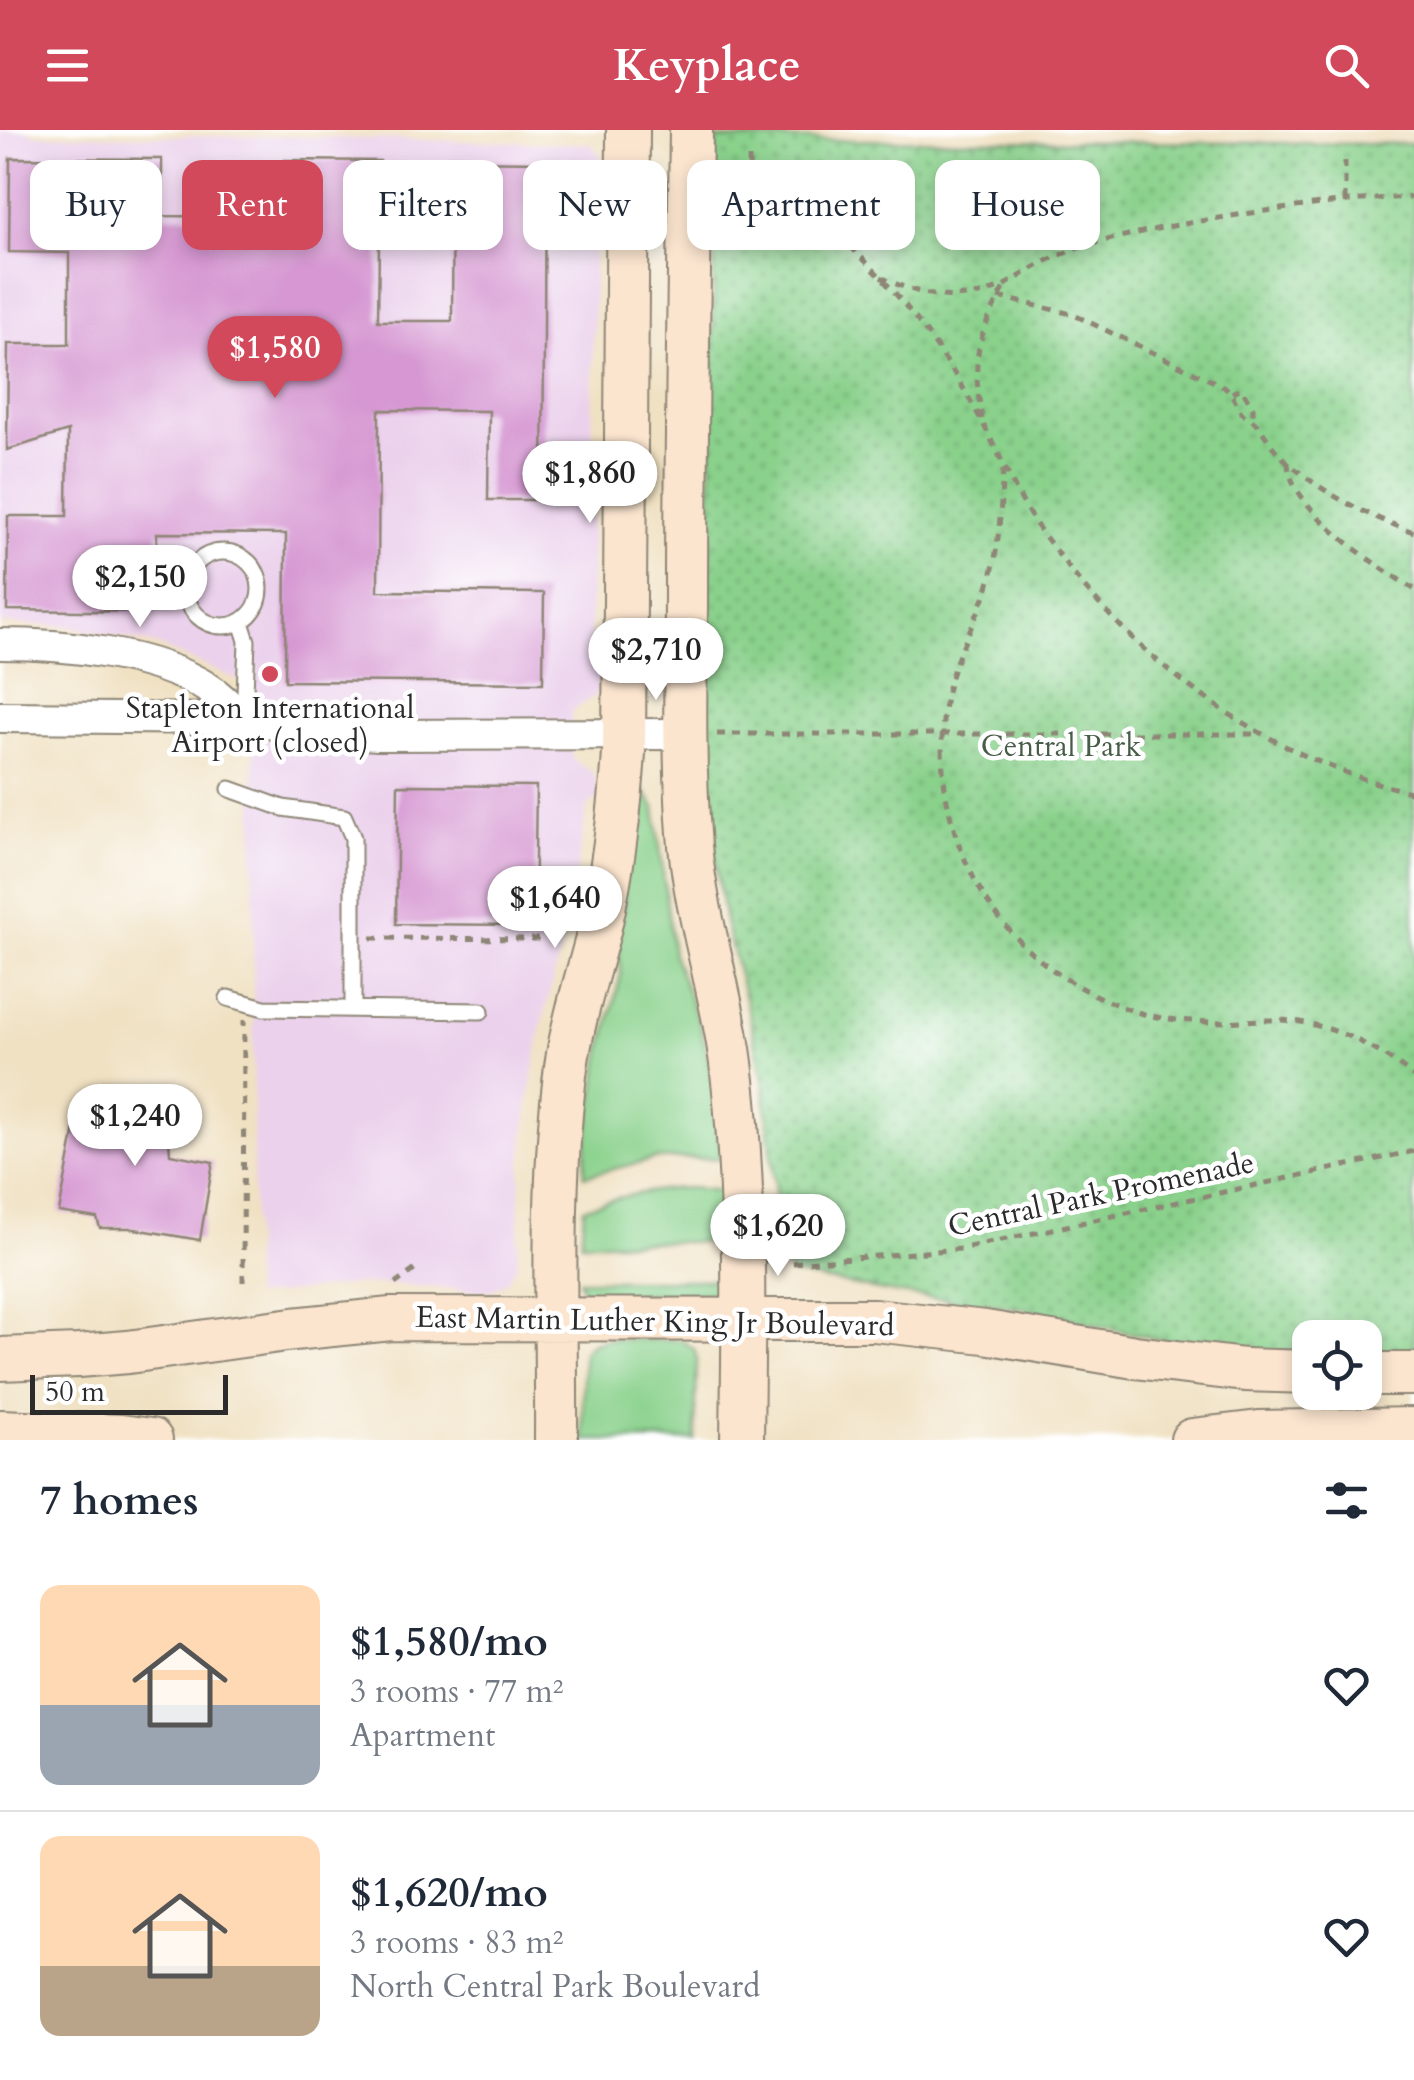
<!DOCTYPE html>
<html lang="en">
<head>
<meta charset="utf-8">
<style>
	body { margin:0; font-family:Cardo,serif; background:#f6f6f7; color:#1f2937; height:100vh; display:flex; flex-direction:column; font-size:38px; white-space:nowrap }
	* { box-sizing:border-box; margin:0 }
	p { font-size:32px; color:#747a83 }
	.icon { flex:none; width:55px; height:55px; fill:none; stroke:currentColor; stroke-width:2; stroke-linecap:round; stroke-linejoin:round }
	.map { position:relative; height:1310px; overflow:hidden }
	.details { display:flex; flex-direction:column; background:#fff; flex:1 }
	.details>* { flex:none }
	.hud { position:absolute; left:30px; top:30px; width:1355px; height:90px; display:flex; gap:20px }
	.tools { position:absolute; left:1292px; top:1190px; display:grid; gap:20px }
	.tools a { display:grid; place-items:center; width:90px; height:90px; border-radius:20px; background:#fff; box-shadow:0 5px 15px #0003; font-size:50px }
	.scale { position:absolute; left:30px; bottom:25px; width:198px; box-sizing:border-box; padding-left:10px; border:5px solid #2b2b2b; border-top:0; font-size:28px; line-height:35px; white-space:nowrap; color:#2b2b2b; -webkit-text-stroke:8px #fff; paint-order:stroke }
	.price { position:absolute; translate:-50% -85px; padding:0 22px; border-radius:35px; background:#fff; color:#222; font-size:32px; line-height:65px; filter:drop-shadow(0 2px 5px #0008) }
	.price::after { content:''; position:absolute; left:50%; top:60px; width:30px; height:22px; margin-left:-15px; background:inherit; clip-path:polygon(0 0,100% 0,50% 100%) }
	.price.active { background:#d1495b; color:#fff }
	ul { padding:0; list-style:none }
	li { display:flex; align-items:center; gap:30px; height:250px; padding:0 40px }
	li+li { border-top:2px solid #e0e1e3 }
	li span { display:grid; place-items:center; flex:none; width:280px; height:200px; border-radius:20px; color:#555 }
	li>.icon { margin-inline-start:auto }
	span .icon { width:120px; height:120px; fill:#fffc; stroke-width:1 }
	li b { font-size:42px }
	h2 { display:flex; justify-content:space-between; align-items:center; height:120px; padding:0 40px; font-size:42px }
	.pill { padding:0 35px; border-radius:20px; background:#fff; box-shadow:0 5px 15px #0003; font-size:35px; line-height:90px }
	.pill.active { background:#d1495b; color:#fff }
	header { display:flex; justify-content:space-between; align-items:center; height:130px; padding:0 40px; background:#d1495b; color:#fff; font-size:45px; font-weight:700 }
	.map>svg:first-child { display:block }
</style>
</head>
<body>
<header><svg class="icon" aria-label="menu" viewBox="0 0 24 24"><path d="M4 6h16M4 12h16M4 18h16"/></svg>Keyplace<svg class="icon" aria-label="search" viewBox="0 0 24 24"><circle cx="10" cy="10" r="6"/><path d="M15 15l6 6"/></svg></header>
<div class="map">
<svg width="1414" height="1310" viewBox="0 0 1414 1310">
	<defs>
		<pattern id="park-dots" width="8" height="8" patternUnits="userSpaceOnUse" patternTransform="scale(2.5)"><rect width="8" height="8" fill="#8ad18c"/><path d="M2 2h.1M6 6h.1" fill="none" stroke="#71aa73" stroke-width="1.8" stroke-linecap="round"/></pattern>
	</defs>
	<rect width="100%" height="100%" fill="#fff"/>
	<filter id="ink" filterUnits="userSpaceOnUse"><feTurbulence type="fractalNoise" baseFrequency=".01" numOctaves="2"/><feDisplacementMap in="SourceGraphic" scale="20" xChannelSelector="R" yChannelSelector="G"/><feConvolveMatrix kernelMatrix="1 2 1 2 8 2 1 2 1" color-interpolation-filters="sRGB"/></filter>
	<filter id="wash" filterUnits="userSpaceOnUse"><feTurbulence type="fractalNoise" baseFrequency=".0048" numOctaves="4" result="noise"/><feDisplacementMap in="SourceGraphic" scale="40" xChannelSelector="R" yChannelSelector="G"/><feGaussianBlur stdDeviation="2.25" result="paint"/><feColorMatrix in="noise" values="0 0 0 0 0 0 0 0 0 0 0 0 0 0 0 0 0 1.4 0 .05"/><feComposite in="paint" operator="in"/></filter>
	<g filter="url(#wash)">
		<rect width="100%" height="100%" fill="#f0e1c2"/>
		<path fill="#ebd1ec" d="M0,0L28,1L36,5L299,7L591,14L602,28L604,108L592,115L594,123L590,528L600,538L599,559L594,566L571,581L572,629L593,643L598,657L599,667L587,677L570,781L541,898L528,977L521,1041L517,1135L505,1153L492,1160L476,1161L393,1154H360L253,1167L254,557L159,516L69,496L0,494Z"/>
		<path fill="#8ad18c" stroke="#5a7e5c" stroke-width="2.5" d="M638,653L655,677L673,824L700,895L712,941L721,1028L655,1029L584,1046L587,1008L601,924L621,844L617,806Z
			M689,1058L722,1061L724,1112H581L584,1078C619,1066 652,1059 689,1058Z
			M579,1150H726V1156L717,1164H590L583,1161Z
			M609,1209L681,1210L694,1219L697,1229L695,1310H583V1222C590,1212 598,1211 609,1209Z"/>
		<path fill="url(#park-dots)" stroke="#5a7e5c" stroke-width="2.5" d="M716,9L1414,14V1224L1365,1223V1208H1310V1223H1259L1162,1210L1020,1178L900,1164L791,1144L777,1118L775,1059L764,953L749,884L725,792L711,704L707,594Z"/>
		<g id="blocks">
			<path fill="#d697d2" d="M10,28L162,29V86L278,87L284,106L285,30L380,31L378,191H452L453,31L545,32L543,370H488L489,281L379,280L378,461L544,463L543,553L285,551L286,404L157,403L156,482L7,480L8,386H67L68,301L7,320L8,214H69V123L9,122Z
				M398,655L536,656L534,795L396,794Z
				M171,961L182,969L185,980L181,990L168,998L170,1024L213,1032L200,1110L129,1098H100L97,1088L59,1082L79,978L99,981V969H152L161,962Z"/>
		</g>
	</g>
	<g filter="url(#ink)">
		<use href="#blocks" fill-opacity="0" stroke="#8e8676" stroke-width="2.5"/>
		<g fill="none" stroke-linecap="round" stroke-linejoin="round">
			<g stroke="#8e8676" stroke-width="19">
				<path id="lane" d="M186 459a37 37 0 1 1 74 0a37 37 0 1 1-74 0Z
					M241,492L247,511L244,589
					M230,659L283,678L344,687L353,708V879
					M228,868L264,878L481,881"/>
			</g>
			<g stroke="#8e8676" stroke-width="34">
				<path id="street" d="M0,514C65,514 152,523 208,558C221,566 232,579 244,589
					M0,587L244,589L309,600L378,605L687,604"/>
			</g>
			<g stroke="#8e8676" stroke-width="46">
				<path id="secondary" d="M691,0C689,154 686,307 686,461C686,541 683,622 689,703C694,781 721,855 731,933C746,1057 744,1185 742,1310
					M0,1229L78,1226L128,1222L293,1199L391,1189L874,1190L985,1202L1135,1227L1245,1240L1310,1242
					M1365,1244H1414
					M0,1301L121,1306L151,1310
					M556,1310C557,1186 550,1060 566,937C573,889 588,844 600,797C613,739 620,682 624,623L628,0
					M1192,1310L1259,1302L1414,1299"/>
			</g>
			<path stroke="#8e8676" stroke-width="5" stroke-dasharray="8 8" stroke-linecap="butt" d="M749,28L750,52C763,58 778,63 791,71C868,118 941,212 982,292C998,321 1010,351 1027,380C1034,393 1044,405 1053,417C1140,537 1268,629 1414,663
				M1345,31V72
				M881,147C913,163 948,172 984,163C1004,158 1021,145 1039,135C1051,128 1067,122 1081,117C1130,103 1181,94 1231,86C1292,77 1353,69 1414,67
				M999,167L1072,184L1225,257C1234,264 1235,274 1242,283C1245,287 1251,288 1254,292C1262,299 1267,309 1273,317C1305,355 1368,387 1414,402
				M1232,263L1241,258L1253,278V290
				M982,289C972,228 975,211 1005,157
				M1288,332C1288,377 1377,437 1414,459
				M1003,340C1000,381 1000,421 987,460C973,498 951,532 945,573C928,696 985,814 1099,867C1124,879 1151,888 1178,890C1191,891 1204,892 1216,892C1241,892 1267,888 1292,891C1337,896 1380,919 1414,947
				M717,604H1261
				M371,808L543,809
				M793,1133L960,1119L1414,1021
				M243,1152L244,890
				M395,1154L417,1138"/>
			<use href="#lane" stroke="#fff" stroke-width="15"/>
			<use href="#street" stroke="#fff" stroke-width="30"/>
			<use href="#secondary" stroke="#fbe5cf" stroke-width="42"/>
		</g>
	</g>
	<circle fill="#d1495b" stroke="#fff" stroke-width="4" cx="270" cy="544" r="10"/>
	<g text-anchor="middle" stroke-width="9" stroke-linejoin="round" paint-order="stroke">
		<g font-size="30" fill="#2b2b2b" stroke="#fff">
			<text x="270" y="588">Stapleton International<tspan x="270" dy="34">Airport (closed)</tspan></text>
		</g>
		<g font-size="30" fill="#485d48" stroke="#fff">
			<text x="1061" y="626">Central Park</text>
		</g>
		<g font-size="30" fill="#2b2b2b" stroke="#fff">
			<text transform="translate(1101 1064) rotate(-12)" y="10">Central Park Promenade</text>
			<text transform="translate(655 1191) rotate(1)" y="10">East Martin Luther King Jr Boulevard</text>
		</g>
	</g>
</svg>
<div class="tools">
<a><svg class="icon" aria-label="locate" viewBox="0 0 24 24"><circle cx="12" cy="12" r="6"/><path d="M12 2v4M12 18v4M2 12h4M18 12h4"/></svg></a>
</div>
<div class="scale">50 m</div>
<b class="price active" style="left:275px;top:271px">$1,580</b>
<b class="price" style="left:590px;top:396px">$1,860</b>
<b class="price" style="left:140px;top:500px">$2,150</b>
<b class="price" style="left:656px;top:573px">$2,710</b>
<b class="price" style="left:555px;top:821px">$1,640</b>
<b class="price" style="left:135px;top:1039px">$1,240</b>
<b class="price" style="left:778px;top:1149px">$1,620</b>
<div class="hud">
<a class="pill">Buy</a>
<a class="pill active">Rent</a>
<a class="pill">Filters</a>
<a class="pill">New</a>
<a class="pill">Apartment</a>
<a class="pill">House</a>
</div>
</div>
<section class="details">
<h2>7 homes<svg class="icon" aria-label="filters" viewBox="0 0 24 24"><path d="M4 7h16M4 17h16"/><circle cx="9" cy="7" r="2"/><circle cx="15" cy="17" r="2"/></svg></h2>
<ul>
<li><span style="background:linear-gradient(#ffd9b3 60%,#9aa5b1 0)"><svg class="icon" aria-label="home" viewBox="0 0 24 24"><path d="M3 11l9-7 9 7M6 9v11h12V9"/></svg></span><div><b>$1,580/mo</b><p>3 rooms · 77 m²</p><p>Apartment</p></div><svg class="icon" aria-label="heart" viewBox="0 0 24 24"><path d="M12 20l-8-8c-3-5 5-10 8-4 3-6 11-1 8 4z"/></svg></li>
<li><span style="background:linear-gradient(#ffd9b3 65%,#b9a48a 0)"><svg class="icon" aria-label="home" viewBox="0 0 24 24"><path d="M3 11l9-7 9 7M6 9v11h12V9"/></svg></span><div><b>$1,620/mo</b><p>3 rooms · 83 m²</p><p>North Central Park Boulevard</p></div><svg class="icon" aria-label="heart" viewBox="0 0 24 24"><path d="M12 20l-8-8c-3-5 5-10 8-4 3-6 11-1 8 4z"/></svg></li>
</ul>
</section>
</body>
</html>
